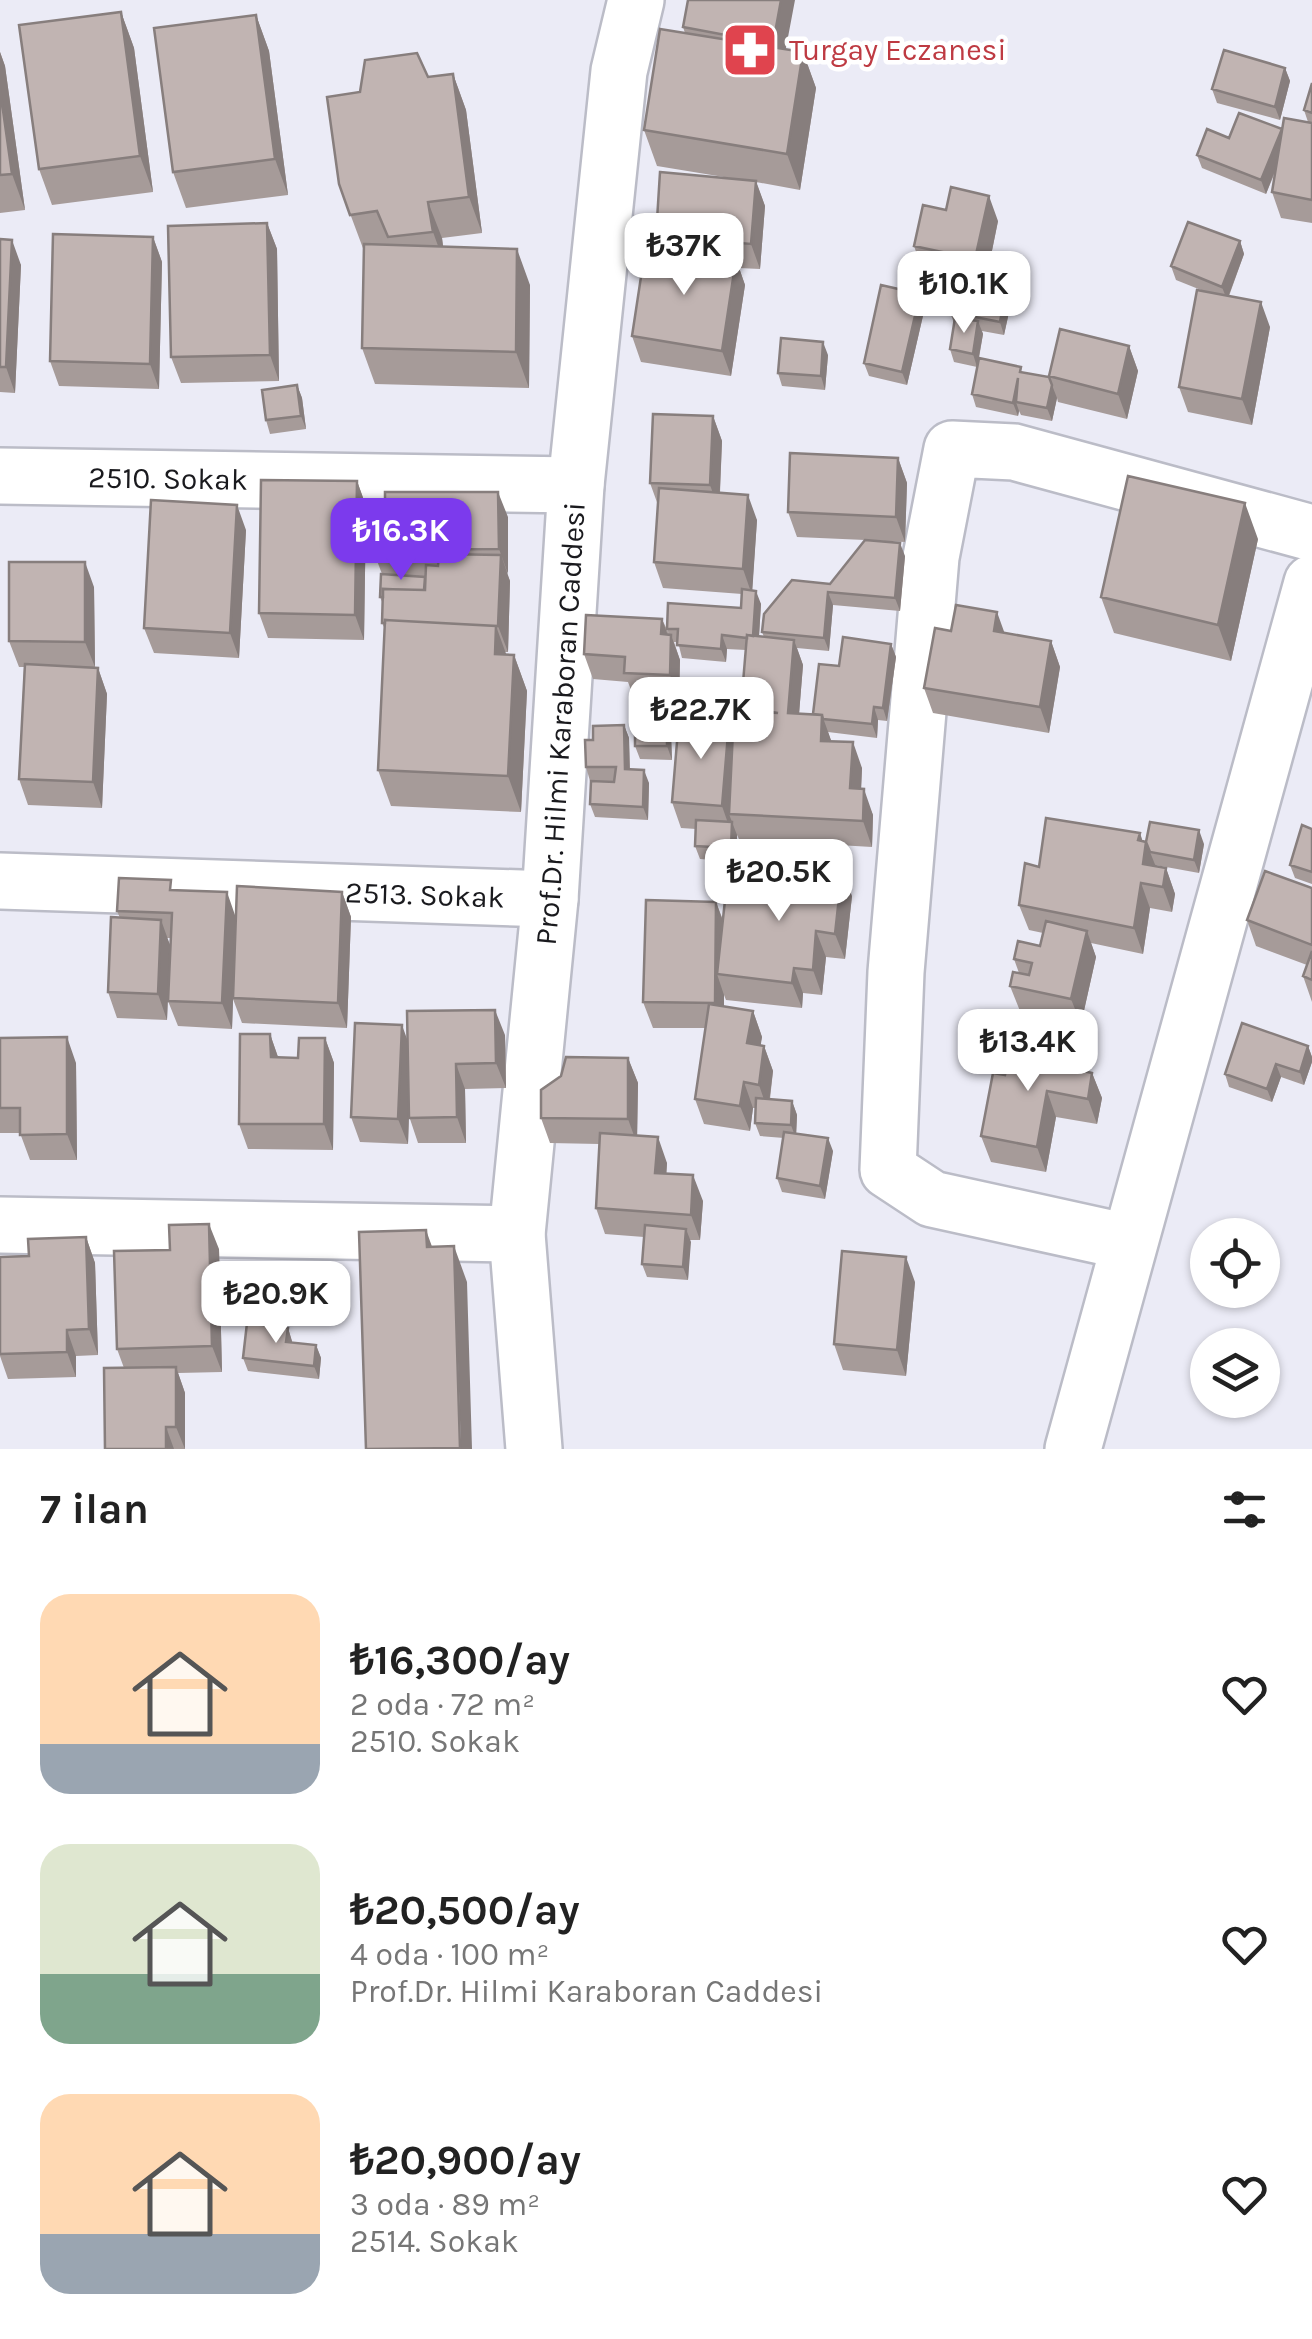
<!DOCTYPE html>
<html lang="tr">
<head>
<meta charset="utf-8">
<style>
	body { margin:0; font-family:Karla,sans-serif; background:#f6f6f6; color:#222; height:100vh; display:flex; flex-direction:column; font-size:38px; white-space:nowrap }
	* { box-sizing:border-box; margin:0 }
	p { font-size:32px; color:#767676 }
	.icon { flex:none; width:55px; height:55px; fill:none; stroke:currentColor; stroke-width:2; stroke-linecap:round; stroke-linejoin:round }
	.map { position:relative; height:1449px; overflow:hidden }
	.details { display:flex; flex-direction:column; background:#fff; flex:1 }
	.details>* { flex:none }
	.tools { position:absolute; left:1190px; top:1218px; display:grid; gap:20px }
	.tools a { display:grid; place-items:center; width:90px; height:90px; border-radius:50%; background:#fff; box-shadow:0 2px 8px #0004; font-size:50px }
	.price { position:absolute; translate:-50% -85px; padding:0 22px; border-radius:20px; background:#fff; color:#222; font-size:32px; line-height:65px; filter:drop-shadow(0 2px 5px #0008) }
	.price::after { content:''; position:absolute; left:50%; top:60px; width:30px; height:22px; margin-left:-15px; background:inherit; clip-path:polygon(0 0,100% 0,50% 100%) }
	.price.selected { background:#7c3aed; color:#fff }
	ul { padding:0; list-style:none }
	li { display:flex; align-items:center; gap:30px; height:250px; padding:0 40px }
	li span { display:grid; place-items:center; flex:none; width:280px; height:200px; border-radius:30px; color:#555 }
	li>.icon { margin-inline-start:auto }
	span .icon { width:120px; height:120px; fill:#fffc; stroke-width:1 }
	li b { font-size:42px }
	h2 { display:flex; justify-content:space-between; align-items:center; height:120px; padding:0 40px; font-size:42px }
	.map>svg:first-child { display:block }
</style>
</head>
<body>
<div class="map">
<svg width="1312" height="1449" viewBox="0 0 1312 1449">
	<rect width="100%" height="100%" fill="#ebebf6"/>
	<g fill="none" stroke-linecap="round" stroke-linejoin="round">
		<g stroke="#bbbcc7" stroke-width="60">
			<g id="minor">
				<path id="s1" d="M0,476L576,485"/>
				<path id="s2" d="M0,881L550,899"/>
				<path d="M0,1225L517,1234"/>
				<path d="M1128,1242L932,1199L888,1170L896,972L931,557L952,449L1014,452L1312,533"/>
				<path id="s3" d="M534,1449L517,1234L550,899L576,485L619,71L636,0"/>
				<path d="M1073,1449L1312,583"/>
			</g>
		</g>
		<use href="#minor" stroke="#fff" stroke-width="55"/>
	</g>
	<path fill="#a69b99" d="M688,0L786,49L803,52L816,88L800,190L756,182L765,206L760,269L739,268L745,285L731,376L641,362L632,336L660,246L656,236L736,179L657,166L644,130L685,33L683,27Z
		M121,12L134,48L153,192L52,205L39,169Z
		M256,15L269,51L288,195L186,208L173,172Z
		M0,52L5,66L25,210L0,213Z
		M1285,68L1290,81L1280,120L1217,103L1212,89Z
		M453,74L466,110L482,233L442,238L443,247L530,285L529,388L375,384L362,348L364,251L339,184L360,92L428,77Z
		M1312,83V223L1281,218L1272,192L1276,170L1266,194L1202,168L1197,155L1229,138L1282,129L1308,122L1304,110Z
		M998,221L985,285L923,272L914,246Z
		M267,223L277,249L279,381L181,383L171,357Z
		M153,237L162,262L159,389L59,386L50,361Z
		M0,239L21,265L15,393L0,392Z
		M1240,241L1244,254L1229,296L1270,327L1252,425L1188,412L1179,387L1206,292L1176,280L1171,266Z
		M1006,290L1011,303L1004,335L982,331L983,334L979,358L1022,372L1049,377L1129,346L1138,371L1127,419L1058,402L1057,398L1052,421L1021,415L1019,411L1018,416L976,407L972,394L977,367L954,362L950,349L954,323L950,312Z
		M920,294L925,307L907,385L869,376L864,363Z
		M828,355L825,390L782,386L778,373Z
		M297,385L302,398L306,429L270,434L266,420Z
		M713,416L722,441L720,493L757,520L752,590L761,604L759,636L764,637L762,632L830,584L865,540L797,537L788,512L898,458L907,483L905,542L865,540L905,556L900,611L833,605L829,651L797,648L803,665L799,714L813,715L839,666L891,644L896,657L887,721L878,720L877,738L828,732L831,741L862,768L861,789L873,815L872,847L739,839L737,835L736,862L700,859L695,846L696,829L681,828L672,802L729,722L733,733L742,711L741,707L746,650L727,649L726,662L682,658L678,642H674L680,660L679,700L634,698L628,682L593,679L584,654L662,619L669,634L667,629L741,608L742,594L663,588L654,562L658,505L650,483Z
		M357,481L366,506L364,640L268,638L259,613Z
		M508,517L507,574L510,581L508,652H505L506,655H514L527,691L521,812L391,806L378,770L385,629L382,623L383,604L380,597L382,574L373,550Z
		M246,530L239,658L154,653L144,628Z
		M1258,539L1231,661L1114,633L1101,597Z
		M94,587L95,667H76L98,668L107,694L102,808L28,805L19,779L24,667H19L9,641Z
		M951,631L1005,633L1051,641L1060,667L1049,733L933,713L924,688Z
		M624,725L629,738L630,769L649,783L648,820L595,817L590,804V781L586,767L593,740Z
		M671,735L672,760L640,759L635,746Z
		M1312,829V884L1295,878L1290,865Z
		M1143,841L1204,844L1199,873L1155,865V866L1166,868L1175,894L1172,912L1150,908L1143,954L1091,943L1096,957L1081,1024L1020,1011L1010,986L1019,973L1014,959L1040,946L1043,933L1029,930L1019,905L1039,867Z
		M1312,888V1002L1303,976L1307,965L1256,946L1247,920Z
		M174,890L236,917L342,892L351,917L347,1028L242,1023L233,999L232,1029L178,1026L168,1001L171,938H167L170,945L167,1020L117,1018L108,992L120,918L117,911Z
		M852,896L845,959L826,957L822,995L803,993L802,1008L726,1000L724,995V1007L753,1011L762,1037L760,1045L764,1046L773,1071L770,1099L792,1101L797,1115L796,1133L833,1151L825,1199L782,1192L777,1178L784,1138L760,1136L755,1123L756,1108H753L750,1131L704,1124L695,1099L706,1028H653L643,1002L716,902L723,920L772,897Z
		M270,1034L278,1057L298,1058L325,1038L334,1063L333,1150L248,1149L239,1124Z
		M505,1035L506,1088L465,1089L466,1143H418L409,1116L408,1144L360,1142L351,1117L408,1041Z
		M0,1038L76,1063L77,1160H30L20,1133H0Z
		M1308,1046L1312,1057V1062L1304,1085L1281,1077L1272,1102L1229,1087L1225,1074Z
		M1054,1052L1059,1066L1092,1073L1102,1098L1097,1124L1056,1117L1046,1172L991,1162L981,1136L1005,1075Z
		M628,1058L638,1083L637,1136L667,1163L666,1174L703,1201L700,1240H690L688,1280L647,1277L642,1264L644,1237L605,1234L596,1208L599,1144L550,1143L541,1118Z
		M86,1237L95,1263L98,1355L76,1356V1377L8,1379L0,1356V1257L29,1256Z
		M219,1249L222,1372L178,1373L185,1393V1449H105L124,1368L117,1349Z
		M915,1282L906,1376L843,1370L834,1344Z
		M288,1328L292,1342L316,1345L321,1358L319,1379L248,1371L243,1358Z"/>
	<path fill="#877e7d" d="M781,0H795L782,69L773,44Z
		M121,12L134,48L153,192L140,156Z
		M256,15L269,51L288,195L275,159Z
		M0,52L5,66L25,210L12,174L0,89Z
		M803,52L816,88L800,190L787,154Z
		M1285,68L1290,81L1280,120L1275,107Z
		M453,74L466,110L482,233L469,197Z
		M1282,129L1286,142L1266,194L1261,180Z
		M756,181L765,206L760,269L751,244Z
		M989,196L998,221L985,285L975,259Z
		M428,202L442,238L446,268L433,232Z
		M267,223L277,249L279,381L270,355Z
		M153,237L162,262L159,389L150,364Z
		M12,240L21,265L15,393L6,367Z
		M1240,241L1244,254L1227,300L1222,287Z
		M517,249L530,285L529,388L516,352Z
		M736,259L745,285L731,376L722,351Z
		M1006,290L1011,303L1004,335L1000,322Z
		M920,294L925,307L907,385L902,372Z
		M1261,302L1270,327L1252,425L1242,399Z
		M978,321L983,334L977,367L973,354Z
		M823,342L828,355L825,390L821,376Z
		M1129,346L1138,371L1127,419L1118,394Z
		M1018,378L1016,402L1019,411L1018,416L1013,403Z
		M297,385L302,398L306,429L301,416Z
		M1052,385L1057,398L1052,421L1047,408Z
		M713,416L722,441L719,510L710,485Z
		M898,458L907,483L905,542L896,517Z
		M357,481L366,506L364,640L355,615Z
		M498,492L508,517V574L499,549Z
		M748,495L757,520L752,595L743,569Z
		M1245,503L1258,539L1231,661L1218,625Z
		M237,505L246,530L239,658L230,633Z
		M900,543L905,556L900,611L895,598Z
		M501,555L510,581L508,652L498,626Z
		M85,562L94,587L95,667L85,642Z
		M756,591L761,604L758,652L753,638Z
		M828,592L833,605L829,651L824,638Z
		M997,612L1006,637L994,631Z
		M662,619L671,644V635L680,660L679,700L670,675L661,634Z
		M496,626L509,662L495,654Z
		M722,635L727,649L726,662L721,649Z
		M794,640L803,665L797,739L788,713Z
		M1051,641L1060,667L1049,733L1040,707Z
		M891,644L896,657L887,721L883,708Z
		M514,655L527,691L521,812L508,776Z
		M98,668L107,694L102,808L93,782Z
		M874,707L878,720L877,738L872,724Z
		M822,715L831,740L830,766L821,741Z
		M667,721L671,735L672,760L667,746Z
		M729,722L738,748L729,814L732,822L731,832L722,806Z
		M624,725L629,738L630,782L625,769Z
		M853,742L862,768L860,814L850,788Z
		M644,770L649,783L648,820L643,807Z
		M864,789L873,815L872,847L863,821Z
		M732,822L737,835L736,862L731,848Z
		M1199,830L1204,844L1199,873L1194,860Z
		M1140,833L1145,848L1146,842L1156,867L1143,864L1138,840Z
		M1166,868L1175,894L1172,912L1163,887Z
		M842,870L852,896L845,959L835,934Z
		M1141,883L1150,908L1143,954L1134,928Z
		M227,892L236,918L232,1029L222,1003Z
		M342,892L351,917L347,1028L338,1003Z
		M716,902L725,927L717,974L724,995V1028L715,1003Z
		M161,920L170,945L167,1020L158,994Z
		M816,931L826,957L822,995L813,970Z
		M1087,931L1096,957L1081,1024L1071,999Z
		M794,968L803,993L802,1008L792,983Z
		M495,1010L505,1035L506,1088L496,1063Z
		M753,1011L762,1037L757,1069L747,1043Z
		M402,1025L411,1050L408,1144L398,1119Z
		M270,1034L279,1060L271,1057Z
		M67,1037L76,1063L77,1160L67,1134Z
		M325,1038L334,1063L333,1150L324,1124Z
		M764,1046L773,1071L768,1111L759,1085Z
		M1308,1046L1312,1057V1062L1304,1085L1300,1072Z
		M628,1058L638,1083L637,1144L628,1119Z
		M456,1064L465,1089L466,1143L457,1117Z
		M1276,1064L1281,1077L1272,1102L1267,1089Z
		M1092,1073L1102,1098L1097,1124L1088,1099Z
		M744,1082L753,1108L750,1131L740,1106Z
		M1047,1091L1056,1117L1046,1172L1037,1147Z
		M792,1101L797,1115L796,1139L791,1125Z
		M658,1137L667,1163L665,1199L655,1173Z
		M828,1138L833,1151L825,1199L820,1186Z
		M693,1175L703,1201L700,1240L691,1215Z
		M209,1224L219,1249L222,1372L212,1346Z
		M686,1229L691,1242L688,1280L683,1267Z
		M426,1230L439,1266L427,1247Z
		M86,1237L95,1263L98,1355L89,1329Z
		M454,1246L467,1282L472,1449H461Z
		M906,1257L915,1282L906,1376L897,1350Z
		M288,1328L292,1341L291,1355L286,1342Z
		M67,1330L76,1356V1377L67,1352Z
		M316,1345L321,1358L319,1379L314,1366Z
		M176,1367L185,1393V1449L176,1427Z
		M166,1427L174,1449H166Z"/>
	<path fill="#c1b4b2" stroke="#877e7d" stroke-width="2.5" d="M688,0H781L773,44L683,27Z
		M121,12L140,156L39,169L19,25Z
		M256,15L275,159L173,172L154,28Z
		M660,29L803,52L787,154L644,130Z
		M1224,50L1285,68L1275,107L1212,89Z
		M417,53L428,77L453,74L469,197L428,202L433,232L388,237L377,211L350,215L339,184L327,97L360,92L365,60Z
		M1312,83V113L1304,110Z
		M0,89L12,174L0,175Z
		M1239,113L1282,129L1261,180L1197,155L1207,129L1229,138Z
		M1284,118L1312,123V200L1272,192Z
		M660,172L756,181L751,244L656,236Z
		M951,187L989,196L975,259L914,246L923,205L946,210Z
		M1188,222L1240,241L1222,287L1171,266Z
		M267,223L270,355L171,357L168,226Z
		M53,234L153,237L150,364L50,361Z
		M0,239L12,240L6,367H0Z
		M364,244L517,249L516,352L362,348Z
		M646,244L736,259L722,351L632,336Z
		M957,280L1006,290L1000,322L950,312Z
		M881,285L920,294L902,372L864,363Z
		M1197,290L1261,302L1242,399L1179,387Z
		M955,318L978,321L973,354L950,349Z
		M1060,329L1129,346L1118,394L1049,376Z
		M781,338L823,342L821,376L778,373Z
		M979,358L1021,367L1020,372L1049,377L1052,385L1047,408L1016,402L1018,378L1013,403L972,394Z
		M297,385L301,416L266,420L262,390Z
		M653,414L713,416L710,485L650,483Z
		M790,453L898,458L896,517L788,512Z
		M1128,476L1245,503L1218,625L1101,597Z
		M261,480L357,481L355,615L259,613Z
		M659,488L748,495L743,569L654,562Z
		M385,492H498L499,549L373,550V524H385Z
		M151,500L237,505L230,633L144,628Z
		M865,540L900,543L895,598L828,592L824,638L762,632L764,614L792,580L830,584Z
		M439,554L501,555L498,626L385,620V623H382L383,589L425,590L426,565L438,566Z
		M9,562H85V642L9,641Z
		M381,574L425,577L424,590L383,589V597H380Z
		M742,589L756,591L753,636L747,635V638L722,635L721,649L677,645L678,629H667L668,603L741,608Z
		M956,605L997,612L994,631L1051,641L1040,707L924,688L935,628L951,631Z
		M586,615L662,619L661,634L671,635L670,675L624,673L625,657L584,654Z
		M385,620L496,626L495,654L514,655L508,776L378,770Z
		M747,635L794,640L788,713L822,715L821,741L853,742L850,788L864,789L863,821L729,814L734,710L778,713L741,707Z
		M843,637L891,644L883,708L874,707L872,724L823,719L822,715L813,714L819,664L839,666Z
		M25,664L98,668L93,782L19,779Z
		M679,718L729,722L722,806L672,802Z
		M667,721V746H635V722Z
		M624,725L625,769L644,770L643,807L590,804L591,781L614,782L616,767H586L585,740H593V726Z
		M1046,818L1140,833L1138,840L1146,842L1143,864L1166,868L1163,887L1141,883L1134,928L1019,905L1025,863L1039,867Z
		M696,820L732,822L731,848L695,846Z
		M1150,822L1199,830L1194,860L1150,852L1146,842Z
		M1302,825L1312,829V872L1290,865Z
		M775,862L842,870L835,934L816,931L813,970L794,968L792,983L717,974L726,891L772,897Z
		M1265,871L1312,888V945L1247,920Z
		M119,878L171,880L170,890L227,892L222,1003L168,1001L172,913L117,911Z
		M237,886L342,892L338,1003L233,998Z
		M646,900L716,902L715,1003L643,1002Z
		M111,917L161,920L158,994L108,992Z
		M1046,921L1087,931L1071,999L1010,986L1013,972L1029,975L1032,963L1014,959L1018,941L1040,946Z
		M1312,951V980L1303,976Z
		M709,1004L753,1011L747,1043L764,1046L759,1085L744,1082L740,1106L695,1099Z
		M495,1010L496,1063L456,1064L457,1117L409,1118L407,1011Z
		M355,1023L402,1025L398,1119L351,1117Z
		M1242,1023L1308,1046L1300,1072L1276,1064L1267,1089L1225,1074Z
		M240,1034H270L271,1057L298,1058L299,1038H325L324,1124H239Z
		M67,1037V1134L20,1135V1108H0V1038Z
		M1011,1044L1054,1052L1052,1064L1092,1073L1088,1099L1047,1091L1037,1147L981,1136L993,1073L1005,1075Z
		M566,1057L628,1058V1119L541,1118V1090L561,1076Z
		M756,1098L792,1101L791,1125L755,1123Z
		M784,1132L828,1138L820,1186L777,1178Z
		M600,1133L658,1137L655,1173L693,1175L691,1215L596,1208Z
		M209,1224L212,1346L117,1349L114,1251L170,1250L169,1225Z
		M645,1225L686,1229L683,1267L642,1264Z
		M426,1230L427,1247L454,1246L460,1448L366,1449L359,1232Z
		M86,1237L89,1329L67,1330V1352L0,1354V1257L29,1256L28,1239Z
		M842,1251L906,1257L897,1350L834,1344Z
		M247,1323L288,1328L286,1342L316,1345L314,1366L243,1358Z
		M176,1367V1427H166V1449H105L104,1368Z"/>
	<defs>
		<g id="pharmacy-square" transform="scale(2.875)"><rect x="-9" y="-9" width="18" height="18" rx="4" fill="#e0444e" stroke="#fff"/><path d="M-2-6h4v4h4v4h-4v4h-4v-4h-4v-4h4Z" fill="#fff"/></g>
	</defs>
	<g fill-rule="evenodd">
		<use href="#pharmacy-square" x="750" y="50"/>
	</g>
	<g text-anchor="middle" stroke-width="9" stroke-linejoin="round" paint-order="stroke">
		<g font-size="30" fill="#be3a42" stroke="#fff" text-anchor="start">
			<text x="789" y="60">Turgay Eczanesi</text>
		</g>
		<g font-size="30" fill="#1a1a1e" stroke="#fff">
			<text dy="10" stroke="none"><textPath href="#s1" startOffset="168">2510. Sokak</textPath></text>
			<text dy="10" stroke="none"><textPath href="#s3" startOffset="728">Prof.Dr. Hilmi Karaboran Caddesi</textPath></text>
			<text dy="10" stroke="none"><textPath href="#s2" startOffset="425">2513. Sokak</textPath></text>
		</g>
	</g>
</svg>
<div class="tools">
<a><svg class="icon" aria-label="locate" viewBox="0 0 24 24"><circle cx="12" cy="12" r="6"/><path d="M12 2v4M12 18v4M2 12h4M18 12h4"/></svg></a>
<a><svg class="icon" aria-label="layers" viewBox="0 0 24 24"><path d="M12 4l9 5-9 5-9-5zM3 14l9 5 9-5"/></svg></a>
</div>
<b class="price" style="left:684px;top:298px">₺37K</b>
<b class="price" style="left:964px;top:336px">₺10.1K</b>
<b class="price selected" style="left:401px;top:583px">₺16.3K</b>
<b class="price" style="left:701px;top:762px">₺22.7K</b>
<b class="price" style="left:779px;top:924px">₺20.5K</b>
<b class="price" style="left:1028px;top:1094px">₺13.4K</b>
<b class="price" style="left:276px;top:1346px">₺20.9K</b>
</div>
<section class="details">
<h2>7 ilan<svg class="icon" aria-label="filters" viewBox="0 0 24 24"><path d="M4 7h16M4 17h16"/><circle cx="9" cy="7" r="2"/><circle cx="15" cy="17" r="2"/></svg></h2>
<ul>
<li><span style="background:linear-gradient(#ffd9b3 75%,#9aa5b1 0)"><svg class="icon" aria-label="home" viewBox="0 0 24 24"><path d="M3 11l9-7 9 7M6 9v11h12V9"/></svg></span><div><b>₺16,300/ay</b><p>2 oda · 72 m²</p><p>2510. Sokak</p></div><svg class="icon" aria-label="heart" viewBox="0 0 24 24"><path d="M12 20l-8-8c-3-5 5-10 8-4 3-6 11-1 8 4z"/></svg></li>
<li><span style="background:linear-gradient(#dfe7d0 65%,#7fa58c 0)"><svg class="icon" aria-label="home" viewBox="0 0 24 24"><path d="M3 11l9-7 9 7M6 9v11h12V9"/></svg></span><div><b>₺20,500/ay</b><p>4 oda · 100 m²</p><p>Prof.Dr. Hilmi Karaboran Caddesi</p></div><svg class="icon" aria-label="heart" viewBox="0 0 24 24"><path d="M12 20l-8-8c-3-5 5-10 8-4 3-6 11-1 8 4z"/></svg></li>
<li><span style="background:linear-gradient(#ffd9b3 70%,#9aa5b1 0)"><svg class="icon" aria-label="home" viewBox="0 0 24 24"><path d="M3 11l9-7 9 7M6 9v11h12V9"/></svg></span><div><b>₺20,900/ay</b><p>3 oda · 89 m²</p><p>2514. Sokak</p></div><svg class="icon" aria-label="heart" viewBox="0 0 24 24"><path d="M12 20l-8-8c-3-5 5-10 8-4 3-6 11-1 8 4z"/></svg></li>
</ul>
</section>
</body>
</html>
